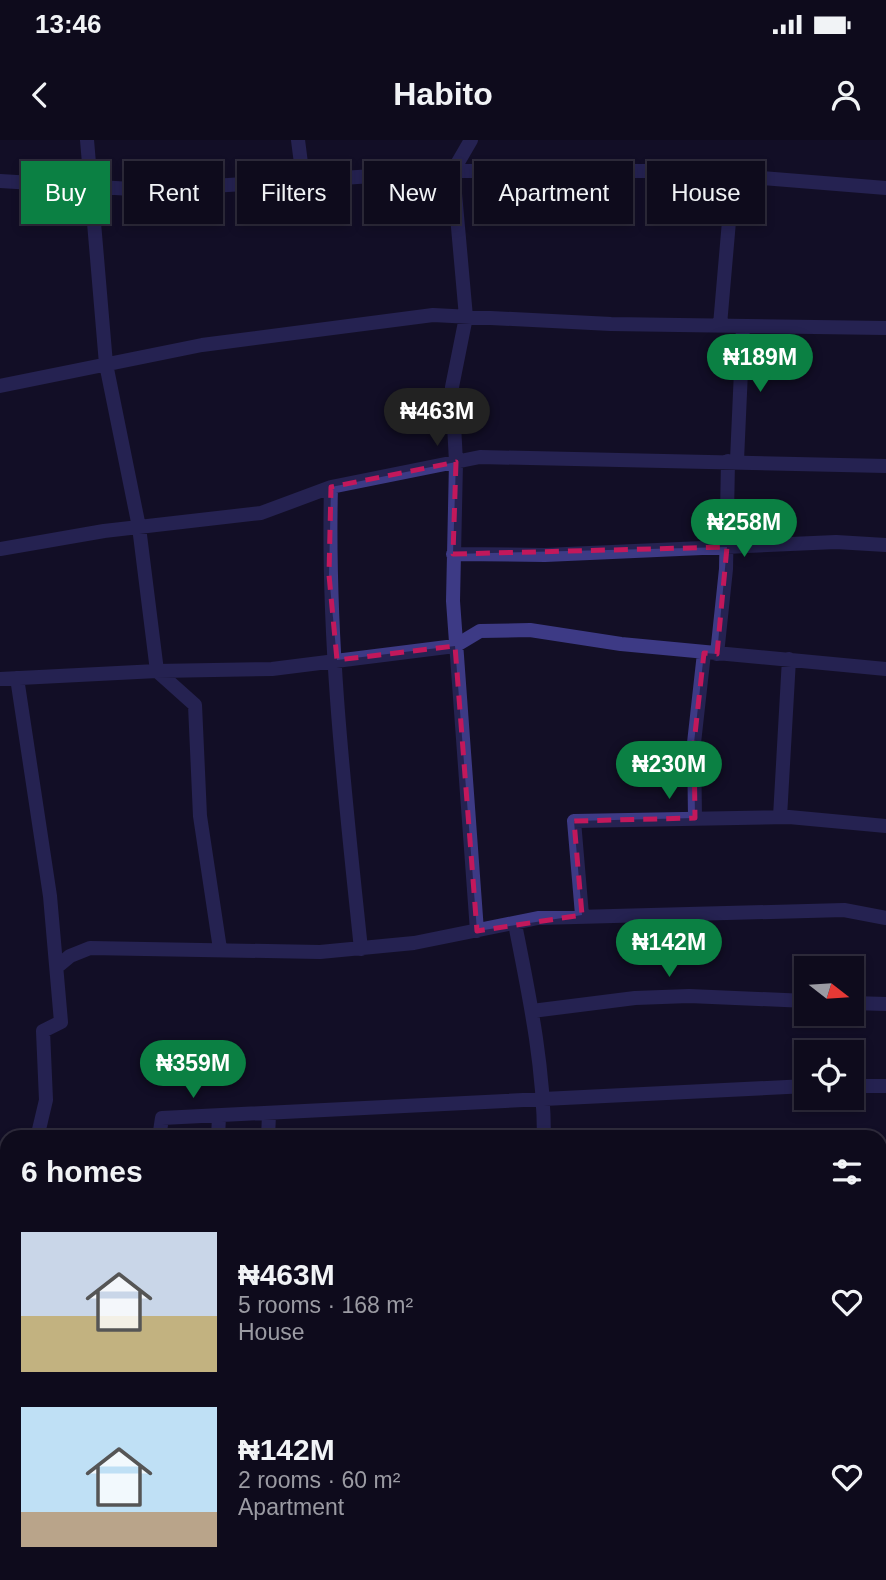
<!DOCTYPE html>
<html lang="en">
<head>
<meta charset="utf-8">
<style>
	body { margin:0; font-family:Helvetica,sans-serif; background:#1c1929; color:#f1f3f6; height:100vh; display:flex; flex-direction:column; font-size:26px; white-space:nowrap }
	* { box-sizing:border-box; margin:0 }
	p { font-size:23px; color:#9b9ba3 }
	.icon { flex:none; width:38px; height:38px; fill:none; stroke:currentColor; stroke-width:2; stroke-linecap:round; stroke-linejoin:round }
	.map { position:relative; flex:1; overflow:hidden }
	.drawer { position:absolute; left:0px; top:990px; width:887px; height:450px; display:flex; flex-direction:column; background:#0e0b1c; border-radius:21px 21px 0 0; box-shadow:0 4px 10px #0003,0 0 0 2px #2e2b3b }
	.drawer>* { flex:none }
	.top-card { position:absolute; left:21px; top:21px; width:845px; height:63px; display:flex; gap:14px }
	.needle { width:46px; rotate:107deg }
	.buttons { position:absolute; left:794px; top:816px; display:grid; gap:14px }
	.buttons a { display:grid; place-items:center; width:70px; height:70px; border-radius:0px; background:#0e0b1c; box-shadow:0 4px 10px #0003,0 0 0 2px #2e2b3b; font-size:35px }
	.price { position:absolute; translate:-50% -60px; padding:0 16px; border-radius:24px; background:#0b8043; color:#fff; font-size:23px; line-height:46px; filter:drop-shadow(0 2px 4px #0008) }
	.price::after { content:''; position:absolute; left:50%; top:42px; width:21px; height:16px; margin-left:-10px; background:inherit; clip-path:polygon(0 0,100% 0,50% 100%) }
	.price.current { background:#222; color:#fff }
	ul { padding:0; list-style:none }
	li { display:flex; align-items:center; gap:21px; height:175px; padding:0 21px }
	li span { display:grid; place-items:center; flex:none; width:196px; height:140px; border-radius:0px; color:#555 }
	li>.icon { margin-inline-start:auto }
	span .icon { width:84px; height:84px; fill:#fffc; stroke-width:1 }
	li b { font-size:30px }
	h2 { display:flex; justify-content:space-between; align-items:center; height:84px; padding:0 21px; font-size:30px }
	.chip { padding:0 24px; border-radius:0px; background:#0e0b1c; box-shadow:0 4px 10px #0003,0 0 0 2px #2e2b3b; font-size:24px; line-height:63px }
	.chip.current { background:#0b8043; color:#fff }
	.status { display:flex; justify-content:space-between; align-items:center; height:49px; padding:0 35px; background:#0e0b1c; direction:ltr }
	.status svg { height:19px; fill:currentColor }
	header { display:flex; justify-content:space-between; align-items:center; height:91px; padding:0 21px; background:#0e0b1c; font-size:32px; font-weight:700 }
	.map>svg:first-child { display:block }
</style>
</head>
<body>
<div class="status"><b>13:46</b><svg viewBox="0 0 49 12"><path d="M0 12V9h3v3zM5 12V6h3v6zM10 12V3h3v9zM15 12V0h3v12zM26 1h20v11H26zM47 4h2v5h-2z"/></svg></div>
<header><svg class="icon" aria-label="back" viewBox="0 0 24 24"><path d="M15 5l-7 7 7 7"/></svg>Habito<svg class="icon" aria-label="person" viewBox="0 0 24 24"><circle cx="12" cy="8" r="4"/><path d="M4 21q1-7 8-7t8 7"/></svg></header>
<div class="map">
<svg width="886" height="1440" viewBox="0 0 886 1440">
	<rect width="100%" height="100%" fill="#130f26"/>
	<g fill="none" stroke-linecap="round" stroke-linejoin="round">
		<path stroke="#3d3a85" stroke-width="14" d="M87,0L106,224L139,387L157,531L195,565L200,676L220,809
			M298,0L303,39
			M471,0L453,31L466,177L452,247L456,322L453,461L477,791
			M0,41L148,50L453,31H675L886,48
			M720,185L733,35
			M0,246L202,205L433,175L611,184L886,188
			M737,320L743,186
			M331,347C327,502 345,656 361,809
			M0,409L104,391L261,373L331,347L480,317L886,326
			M453,414L545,415L836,402L886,405
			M717,514L726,429L728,321
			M17,538L50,756L61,882L43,891L46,960L37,998
			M0,539L157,531L272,529L455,506L480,491L530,490L621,504L886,529
			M780,677L789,519
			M695,678L694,603L704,513
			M582,775L574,681L789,677L886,686
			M515,784C529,855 544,925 544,998
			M58,826L70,816L90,808L320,812L414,803L538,778L844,770L886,778
			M852,863L886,864
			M532,871L635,858L689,856L807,861
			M852,946H886
			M159,998L162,978L807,946
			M218,998L219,976
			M268,998L269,974
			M880,1038H886
			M0,1041L7,1040
			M880,1119H886
			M0,1147L7,1146
			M880,1207H886
			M880,1328H886
			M880,1388L886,1387
			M0,1433L35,1437L147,1440V1433
			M318,1433L319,1440
			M555,1433L556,1440"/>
	</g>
	<path d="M0 0H886V1440H0ZM456,322L453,414L727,407L717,514L704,513L694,603L695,678L574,681L582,775L477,791L455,506L337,520L329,435L331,347Z" fill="#130f26" fill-opacity=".55" fill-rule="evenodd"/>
	<path fill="none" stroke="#c2185b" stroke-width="5" stroke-dasharray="14 9" stroke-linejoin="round" d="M456,322L453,414L727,407L717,514L704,513L694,603L695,678L574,681L582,775L477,791L455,506L337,520L329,435L331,347Z"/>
</svg>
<div class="buttons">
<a><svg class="needle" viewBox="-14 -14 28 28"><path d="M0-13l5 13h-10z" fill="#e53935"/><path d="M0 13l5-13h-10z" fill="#9b9ba3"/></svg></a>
<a><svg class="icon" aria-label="locate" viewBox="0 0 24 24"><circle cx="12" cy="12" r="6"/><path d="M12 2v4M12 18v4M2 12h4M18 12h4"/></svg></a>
</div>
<b class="price" style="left:760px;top:254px">₦189M</b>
<b class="price current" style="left:437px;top:308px">₦463M</b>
<b class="price" style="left:744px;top:419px">₦258M</b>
<b class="price" style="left:669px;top:661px">₦230M</b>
<b class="price" style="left:669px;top:839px">₦142M</b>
<b class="price" style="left:193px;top:960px">₦359M</b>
<div class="top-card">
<a class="chip current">Buy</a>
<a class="chip">Rent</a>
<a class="chip">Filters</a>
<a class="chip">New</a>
<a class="chip">Apartment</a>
<a class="chip">House</a>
</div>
<section class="drawer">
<h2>6 homes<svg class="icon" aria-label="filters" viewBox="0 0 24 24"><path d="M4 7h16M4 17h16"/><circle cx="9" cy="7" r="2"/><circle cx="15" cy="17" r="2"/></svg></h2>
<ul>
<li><span style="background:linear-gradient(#c9d6e8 60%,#c2b280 0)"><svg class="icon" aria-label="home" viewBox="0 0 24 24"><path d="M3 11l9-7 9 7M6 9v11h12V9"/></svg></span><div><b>₦463M</b><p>5 rooms · 168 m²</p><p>House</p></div><svg class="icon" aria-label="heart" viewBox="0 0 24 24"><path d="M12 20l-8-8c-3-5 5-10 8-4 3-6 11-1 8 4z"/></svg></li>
<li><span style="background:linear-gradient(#bfe0f5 75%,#b9a48a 0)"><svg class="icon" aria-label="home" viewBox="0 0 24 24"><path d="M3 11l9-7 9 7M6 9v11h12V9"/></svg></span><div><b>₦142M</b><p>2 rooms · 60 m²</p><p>Apartment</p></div><svg class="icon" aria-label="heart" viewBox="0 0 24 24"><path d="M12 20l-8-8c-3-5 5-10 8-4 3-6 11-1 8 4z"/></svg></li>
</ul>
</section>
</div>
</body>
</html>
